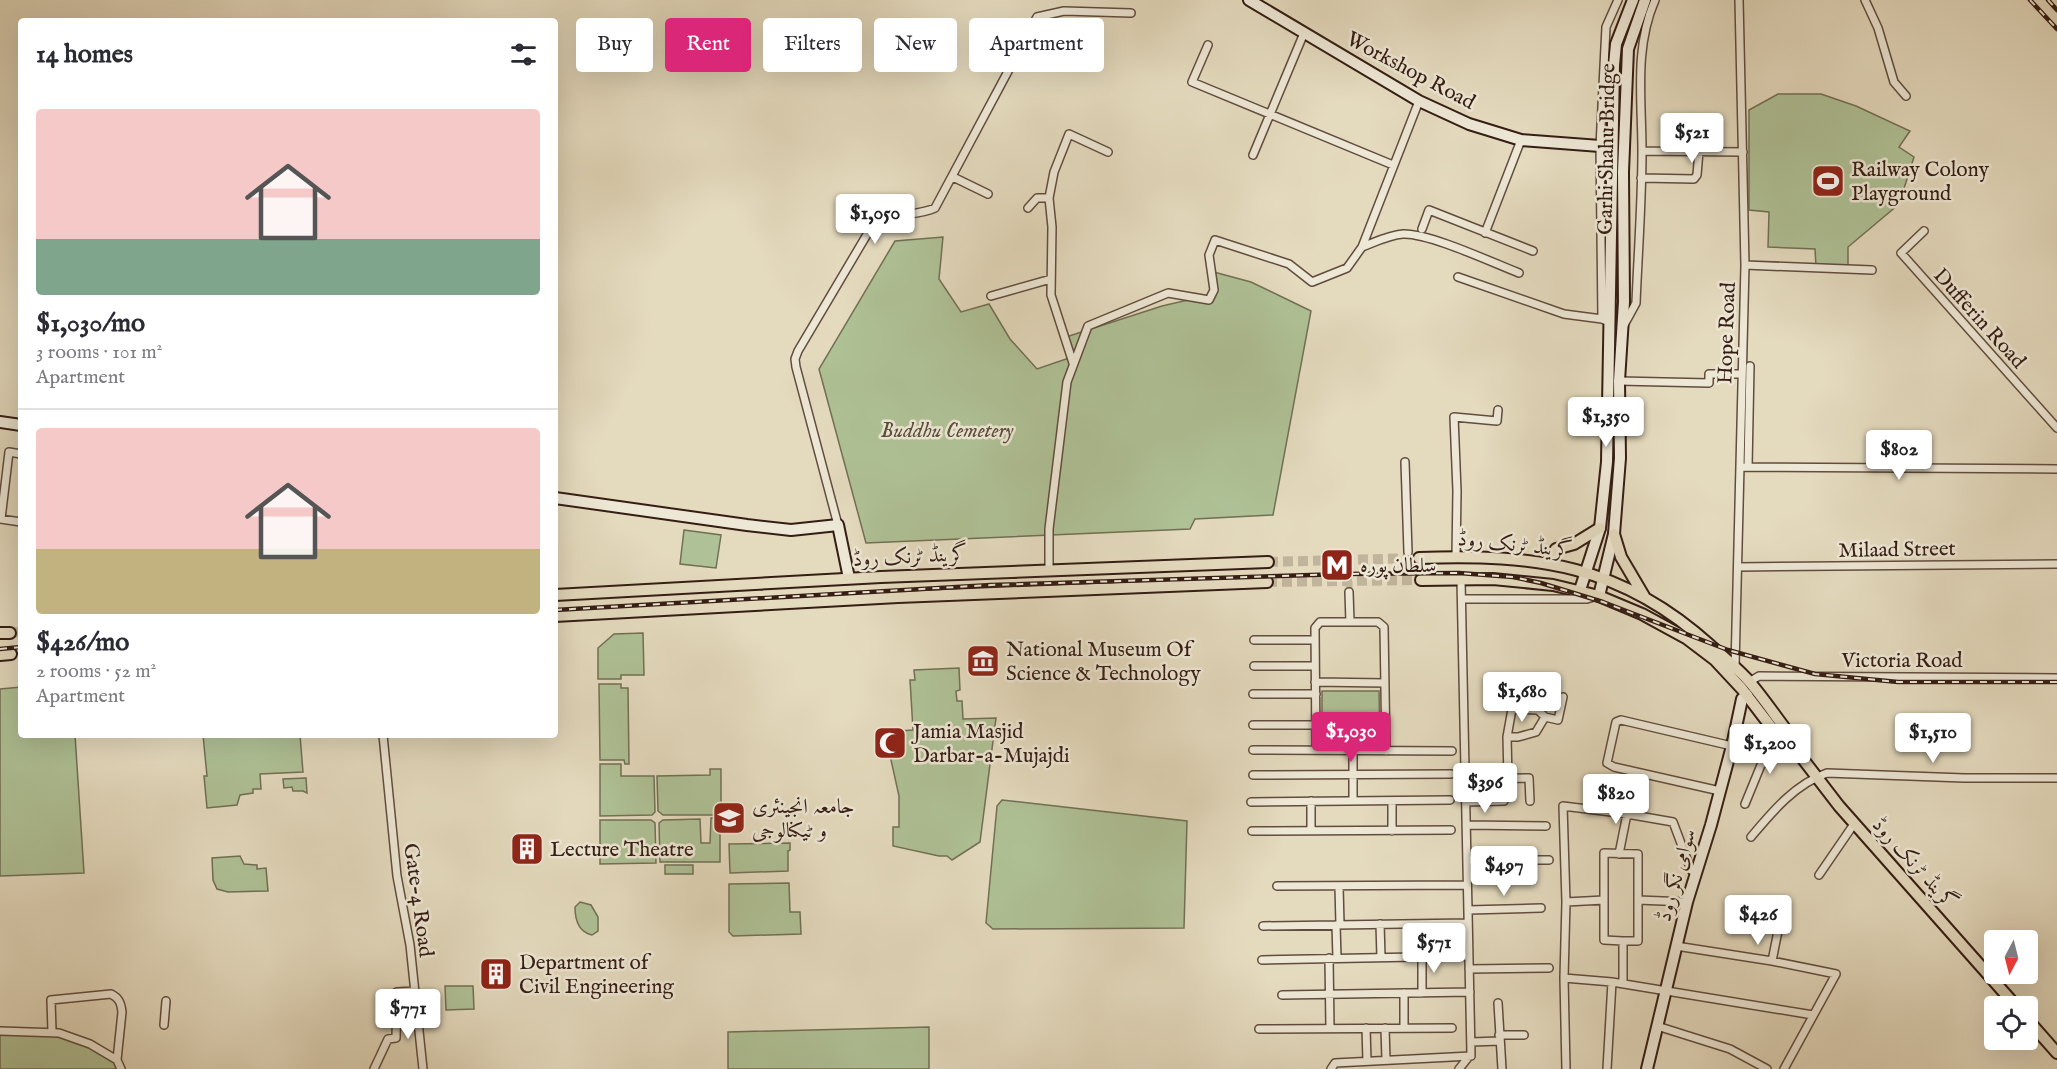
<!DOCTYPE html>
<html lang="en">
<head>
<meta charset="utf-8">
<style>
	body { margin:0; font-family:"IM FELL English",Amiri,serif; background:#f7f7f7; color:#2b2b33; height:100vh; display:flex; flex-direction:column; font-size:22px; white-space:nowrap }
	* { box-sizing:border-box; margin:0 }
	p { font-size:20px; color:#7c7c81 }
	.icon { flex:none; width:33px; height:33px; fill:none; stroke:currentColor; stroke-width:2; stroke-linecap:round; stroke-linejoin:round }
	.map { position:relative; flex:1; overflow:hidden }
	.details { position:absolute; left:18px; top:18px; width:540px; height:720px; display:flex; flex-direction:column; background:#fff; border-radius:6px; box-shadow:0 6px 24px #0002 }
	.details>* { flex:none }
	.banner { position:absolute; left:576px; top:18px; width:570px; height:54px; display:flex; gap:12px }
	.needle { width:39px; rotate:187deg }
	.controls { position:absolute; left:1984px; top:930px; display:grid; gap:12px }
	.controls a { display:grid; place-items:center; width:54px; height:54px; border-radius:6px; background:#fff; box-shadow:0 6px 24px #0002; font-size:30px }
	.price { position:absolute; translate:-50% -51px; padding:0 14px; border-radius:6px; background:#fff; color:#222; font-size:20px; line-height:39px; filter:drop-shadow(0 2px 3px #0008) }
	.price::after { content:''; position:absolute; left:50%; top:36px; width:18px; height:14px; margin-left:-9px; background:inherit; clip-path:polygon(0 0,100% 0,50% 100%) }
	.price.current { background:#db2777; color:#fff }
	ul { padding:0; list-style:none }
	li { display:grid; align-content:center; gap:12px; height:318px; padding:0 18px }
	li+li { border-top:2px solid #e1e1e2 }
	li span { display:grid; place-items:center; height:186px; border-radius:6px; color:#555 }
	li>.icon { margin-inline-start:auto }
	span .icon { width:108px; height:108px; fill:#fffc; stroke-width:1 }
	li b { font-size:26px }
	h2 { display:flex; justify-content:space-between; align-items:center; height:72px; padding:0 18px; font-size:26px }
	.tag { padding:0 21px; border-radius:6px; background:#fff; box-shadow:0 6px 24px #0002; font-size:21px; line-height:54px }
	.tag.current { background:#db2777; color:#fff }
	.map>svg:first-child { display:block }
</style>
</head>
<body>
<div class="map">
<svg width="2057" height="1069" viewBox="0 0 2057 1069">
	<rect width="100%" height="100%" fill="#e4dabe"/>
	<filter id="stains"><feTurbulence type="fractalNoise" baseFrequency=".00333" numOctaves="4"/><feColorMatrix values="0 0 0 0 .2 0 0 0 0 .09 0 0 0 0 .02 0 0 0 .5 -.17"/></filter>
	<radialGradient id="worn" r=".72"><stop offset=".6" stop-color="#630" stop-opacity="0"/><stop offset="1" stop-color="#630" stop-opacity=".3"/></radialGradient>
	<path fill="#afc196" stroke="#726f55" stroke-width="1.5" d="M1778,94H1821L1856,106L1910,131L1899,147L1914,157L1899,204L1848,247V267L1816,266L1815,249L1768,247L1769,212L1749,210V110Z
		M943,237L939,279L961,312L989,304L1010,339L1037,369L1072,357L1066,337L1162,306L1210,295V271L1251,282L1311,311L1273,515L1195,519L1190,529L866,543L819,369L895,241Z
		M684,530L721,535L716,568L680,564Z
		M643,633L644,675H621V679H598V648L614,634Z
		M959,668L960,690L956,691L957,701H962L963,719L996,718L980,842L952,860L947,856H939L893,846V827H899V796L889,751H894L896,742H900V731L913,730L910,680H915L914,670Z
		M599,684H621V688H628L629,764H625L624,760H600Z
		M21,687V735H75L84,873L0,876V689Z
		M1322,691H1379L1380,742L1322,743Z
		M203,735H300L303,772L260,774L261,789H253V793L240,795L237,805L207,808L204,776H207Z
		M600,764H621V776H654L655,812L652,815L600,816Z
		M710,769H721V815H663L658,811L657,776L710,775Z
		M306,778L307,793L303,791H293L292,787L284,788L283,779Z
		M1002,800L1187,821L1184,928L993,929L986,923L997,806Z
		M711,818H720V862H660L659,823L663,820L700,819L701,843H710Z
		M600,820H651L655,823L656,863L600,864Z
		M790,843V850L788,851V871L730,873L729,844Z
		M240,856L244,864L257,865V869L266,868L268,891L228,892L217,889L213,880L212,858Z
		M665,865H693V874H665Z
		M789,883L790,912H800L801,934L733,936L729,932V884Z
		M580,902L591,905L598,917V931L592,935C579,932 575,920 575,907Z
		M445,986H473L474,1009L446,1010Z
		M929,1027V1069H728V1032Z
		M0,1031L59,1033L117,1060L121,1069H0Z"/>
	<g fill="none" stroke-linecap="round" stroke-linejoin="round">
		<path stroke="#c1b49c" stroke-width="7" stroke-dasharray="7 3.5" stroke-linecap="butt" d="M1349,581V592"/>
		<path stroke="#c1b49c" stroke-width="10" stroke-dasharray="10 5" stroke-linecap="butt" d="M1268,562L1419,558
			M1267,582L1421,580
			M10,633L21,632"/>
		<g stroke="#614c3e" stroke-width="10">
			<path id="street" d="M1865,0L1878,28L1894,82L1906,96
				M1208,45L1192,82L1393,165
				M1642,151L1743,152
				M1253,155L1304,33
				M953,177L988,194
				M1641,178L1694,179L1697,175L1699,151
				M1028,208L1037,198H1049
				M1422,229L1429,210L1533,251
				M1924,231L1901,253L2057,428
				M1485,233L1521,140
				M1362,247C1375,242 1389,235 1403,234C1429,233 1491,262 1519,273
				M1745,265L1872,270
				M1458,277L1564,314L1602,319
				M991,296L1051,279
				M1609,322L1602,319L1600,146L1606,27L1618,0
				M1624,325L1636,303C1638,253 1642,202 1642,151C1642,100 1634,48 1655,0
				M1073,363L1051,295L1052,227L1049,198L1054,172L1069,134L1108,152
				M1619,381L1709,383V374H1741
				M1405,462L1408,552
				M1741,467L2057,469
				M1748,467L1750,366
				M0,519L21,522
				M1,519L9,452L21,454
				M838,525L796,367L795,359L798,351L872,226C890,212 915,217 935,208L1037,17L1064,11L1131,13
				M1456,557L1457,491L1454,417L1497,421L1498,410
				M1738,567L2057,564
				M1049,569V529L1067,382L1088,326L1168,293L1209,300L1214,290L1209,255L1215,240L1289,264L1312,282L1347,268L1362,247L1419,101
				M1349,592L1350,622
				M1462,599H1587L1597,596
				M1254,640H1315
				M1254,666H1315
				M1735,667L1745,265L1739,0
				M1315,682L1385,683
				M1749,682L1759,676L2057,678
				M1253,694H1316
				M1253,725H1316
				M383,735L397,876L410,945L423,1069
				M1507,737L1512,709L1538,710L1545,717
				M1253,750L1452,751
				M1316,750L1315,628L1320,622H1378L1384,627L1386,751
				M1253,775L1451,774
				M1508,778L1507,737H1518L1536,732L1545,717L1558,720L1563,697
				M1466,779L1529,778L1530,801
				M1720,791L1614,767L1607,763L1616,722L1621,720L1732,746
				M1311,801V831
				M1353,801V751
				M1392,801V831
				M1251,802L1450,800
				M1466,802L1504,801
				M1745,804L1761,765L1789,741
				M1466,825L1546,826
				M1252,831L1451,830
				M1751,837C1772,812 1795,784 1827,773L1964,778H2057
				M1619,854L1627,814
				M1467,860H1549
				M1819,875L1854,824
				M1277,886L1467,885
				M1339,886L1340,925
				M1638,900L1687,902
				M1566,902L1604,900
				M1468,910L1541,908
				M1380,924L1381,957
				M1424,924L1425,957
				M1336,925L1337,958
				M1263,926L1468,923
				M1676,946L1772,961L1836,974L1784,1069
				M1422,957V993
				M1329,958L1330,1028
				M1262,960L1469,956
				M1772,961L1780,921
				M1469,969L1549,968
				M1564,978L1612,982L1813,1015
				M1623,984V941H1638V854L1604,853V940L1623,941
				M1404,993V1028
				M1282,995L1470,992
				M1498,1003L1502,1069
				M164,1025L166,1001
				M1657,1026L1730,1049L1767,1069
				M1366,1028L1367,1061
				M1385,1028L1386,1060
				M1259,1029L1452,1028
				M0,1031L59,1033L90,1044L117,1060
				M52,1031L51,1000L111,994C119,998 121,1003 122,1012L117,1060L121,1069
				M1499,1035H1524
				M1471,1042L1500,1041
				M374,1069L388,1039L396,1038L397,992L415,991
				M1331,1069L1335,1063L1471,1056
				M1459,1069L1471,1054L1461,580
				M1566,1069L1564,978L1566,902L1563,806L1627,814L1673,822L1691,870L1696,873
				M1607,1069L1612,982"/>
		</g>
		<g stroke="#351d14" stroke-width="14">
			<path id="secondary" d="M1249,0L1419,101L1469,124L1521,140L1600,146
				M0,422L21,425
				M555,498L747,525L791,530L838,525L849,578
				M1580,590L1600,528L1607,462L1614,65L1616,44L1633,0
				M1599,596L1614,534L1620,458L1619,381L1624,302L1623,172L1628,49L1645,0
				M1647,1069L1687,902L1711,825L1732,746L1742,699L1747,695"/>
		</g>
		<g stroke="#351d14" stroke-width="14">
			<path id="primary" d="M1614,534L1621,557L1644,596
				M1419,558C1536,554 1621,564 1711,646C1724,657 1737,668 1748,680C1762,696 1774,714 1787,731L1789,741
				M1546,563L1556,549L1574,544L1600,528
				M1421,580L1493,579L1553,585L1599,596L1642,614L1686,638L1715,660L1742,689L1778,736L1789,741L1839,806L2016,1006
				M555,595L881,577L1268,562
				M555,616L898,597L1267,582
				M0,633H10
				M0,655L11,654
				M2028,1020L2057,1053"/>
		</g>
		<use href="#street" stroke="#ede7d5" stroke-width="7"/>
		<use href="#secondary" stroke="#ede7d5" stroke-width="10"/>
		<use href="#primary" stroke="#e4dabe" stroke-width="10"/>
		<g stroke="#351d14" stroke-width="4.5">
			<path id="rail" d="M2030,0L2057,29
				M2048,0L2057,10
				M555,610L991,585L1344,574L1459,573L1513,577L1541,583L1603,602L1728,650L1815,674L1898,682H2057
				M0,649L21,647"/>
		</g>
		<use href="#rail" stroke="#ede7d5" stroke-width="2" stroke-dasharray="7" stroke-linecap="butt"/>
	</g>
	<defs>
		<g id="stadium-square" transform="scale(1.725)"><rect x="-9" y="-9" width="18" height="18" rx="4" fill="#8f2418" stroke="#ede7d5"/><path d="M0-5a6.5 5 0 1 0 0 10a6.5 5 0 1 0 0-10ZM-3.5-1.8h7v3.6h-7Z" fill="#fff"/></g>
		<g id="metro-square" transform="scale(1.725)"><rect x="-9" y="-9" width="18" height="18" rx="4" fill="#8f2418" stroke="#ede7d5"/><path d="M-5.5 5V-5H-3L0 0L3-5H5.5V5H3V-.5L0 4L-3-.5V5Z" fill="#fff"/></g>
		<g id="museum-square" transform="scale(1.725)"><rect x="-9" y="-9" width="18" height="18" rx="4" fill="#8f2418" stroke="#ede7d5"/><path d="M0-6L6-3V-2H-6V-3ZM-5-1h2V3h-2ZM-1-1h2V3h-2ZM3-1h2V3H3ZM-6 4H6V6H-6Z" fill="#fff"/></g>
		<g id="mosque-square" transform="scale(1.725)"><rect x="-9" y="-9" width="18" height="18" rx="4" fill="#8f2418" stroke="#ede7d5"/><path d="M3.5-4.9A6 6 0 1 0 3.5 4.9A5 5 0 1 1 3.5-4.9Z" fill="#fff"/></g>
		<g id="university-square" transform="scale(1.725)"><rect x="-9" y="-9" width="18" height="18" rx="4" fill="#8f2418" stroke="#ede7d5"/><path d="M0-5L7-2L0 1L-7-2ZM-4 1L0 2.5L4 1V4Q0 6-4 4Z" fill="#fff"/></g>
		<g id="building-square" transform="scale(1.725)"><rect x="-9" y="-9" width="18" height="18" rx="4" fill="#8f2418" stroke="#ede7d5"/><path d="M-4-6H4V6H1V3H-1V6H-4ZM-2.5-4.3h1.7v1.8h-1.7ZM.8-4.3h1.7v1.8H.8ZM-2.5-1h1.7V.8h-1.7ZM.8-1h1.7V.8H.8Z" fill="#fff"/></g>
	</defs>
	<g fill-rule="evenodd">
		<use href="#stadium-square" x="1828" y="181"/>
		<use href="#metro-square" x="1337" y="565"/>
		<use href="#museum-square" x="983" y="661"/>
		<use href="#mosque-square" x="890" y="743"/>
		<use href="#university-square" x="729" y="818"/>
		<use href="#building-square" x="527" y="849"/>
		<use href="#building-square" x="496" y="974"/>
	</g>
	<g text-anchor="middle" stroke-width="5" stroke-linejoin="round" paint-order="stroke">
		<g font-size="21" fill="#351d14" stroke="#ede7d5">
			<text transform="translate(1411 70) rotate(28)" y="7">Workshop Road</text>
			<text transform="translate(1606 149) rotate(-89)" y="7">Garhi Shahu Bridge</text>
			<text transform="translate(1980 318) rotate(48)" y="7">Dufferin Road</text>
			<text transform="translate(1726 333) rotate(-88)" y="7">Hope Road</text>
			<text transform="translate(1515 544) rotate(6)" y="7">گرینڈ ٹرنک روڈ</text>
			<text transform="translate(1897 549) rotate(-1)" y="7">Milaad Street</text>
			<text transform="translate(910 556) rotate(-3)" y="7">گرینڈ ٹرنک روڈ</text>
			<text x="1902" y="667">Victoria Road</text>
			<text transform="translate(1915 863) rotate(48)" y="7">گرینڈ ٹرنک روڈ</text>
			<text transform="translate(1676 875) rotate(-74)" y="7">سوامی نگر روڈ</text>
			<text transform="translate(419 900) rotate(82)" y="7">Gate-4 Road</text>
		</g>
		<g font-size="21" fill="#351d14" stroke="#ede7d5" text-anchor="start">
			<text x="1851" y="176">Railway Colony<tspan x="1851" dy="24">Playground</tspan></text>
			<text x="1360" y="572">سلطان پورہ</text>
			<text x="1006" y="656">National Museum Of<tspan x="1006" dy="24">Science &amp; Technology</tspan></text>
			<text x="913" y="738">Jamia Masjid<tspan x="913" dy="24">Darbar-a-Mujajdi</tspan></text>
			<text x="752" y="813">جامعہ انجینئری<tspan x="752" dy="24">و ٹیکنالوجی</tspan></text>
			<text x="550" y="856">Lecture Theatre</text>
			<text x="519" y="969">Department of<tspan x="519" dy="24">Civil Engineering</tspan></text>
		</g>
		<g font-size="21" font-style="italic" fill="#5a4e3b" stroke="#ede7d5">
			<text x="947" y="437">Buddhu Cemetery</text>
		</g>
	</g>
	<rect width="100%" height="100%" filter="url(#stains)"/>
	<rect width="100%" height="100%" fill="url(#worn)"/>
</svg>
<div class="controls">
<a><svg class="needle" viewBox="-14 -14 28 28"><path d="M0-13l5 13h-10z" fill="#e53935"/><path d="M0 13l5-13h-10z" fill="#7c7c81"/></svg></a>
<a><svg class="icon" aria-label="locate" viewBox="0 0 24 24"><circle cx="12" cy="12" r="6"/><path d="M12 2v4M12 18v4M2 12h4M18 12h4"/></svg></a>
</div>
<b class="price" style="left:1692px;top:164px">$521</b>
<b class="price" style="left:875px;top:245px">$1,050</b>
<b class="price" style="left:1606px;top:448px">$1,350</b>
<b class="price" style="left:1899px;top:481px">$802</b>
<b class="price" style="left:1522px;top:723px">$1,680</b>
<b class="price current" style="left:1351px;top:763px">$1,030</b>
<b class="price" style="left:1933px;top:764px">$1,510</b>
<b class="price" style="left:1770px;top:775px">$1,200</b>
<b class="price" style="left:1485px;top:814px">$396</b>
<b class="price" style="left:1616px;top:825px">$820</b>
<b class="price" style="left:1504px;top:897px">$497</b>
<b class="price" style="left:1758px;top:946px">$426</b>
<b class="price" style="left:1434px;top:974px">$571</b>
<b class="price" style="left:408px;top:1040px">$771</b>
<div class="banner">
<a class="tag">Buy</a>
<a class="tag current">Rent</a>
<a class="tag">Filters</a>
<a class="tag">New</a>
<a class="tag">Apartment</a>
</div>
<section class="details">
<h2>14 homes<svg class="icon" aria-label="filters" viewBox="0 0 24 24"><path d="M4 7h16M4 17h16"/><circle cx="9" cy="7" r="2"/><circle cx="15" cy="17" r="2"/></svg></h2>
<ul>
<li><span style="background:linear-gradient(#f6c9c9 70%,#7fa58c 0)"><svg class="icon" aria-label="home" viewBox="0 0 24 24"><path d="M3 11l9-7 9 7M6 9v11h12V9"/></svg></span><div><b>$1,030/mo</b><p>3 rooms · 101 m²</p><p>Apartment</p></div></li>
<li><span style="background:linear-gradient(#f6c9c9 65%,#c2b280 0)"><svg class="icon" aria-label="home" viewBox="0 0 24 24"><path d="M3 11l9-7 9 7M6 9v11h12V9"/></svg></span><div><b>$426/mo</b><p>2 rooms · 52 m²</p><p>Apartment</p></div></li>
</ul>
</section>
</div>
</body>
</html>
